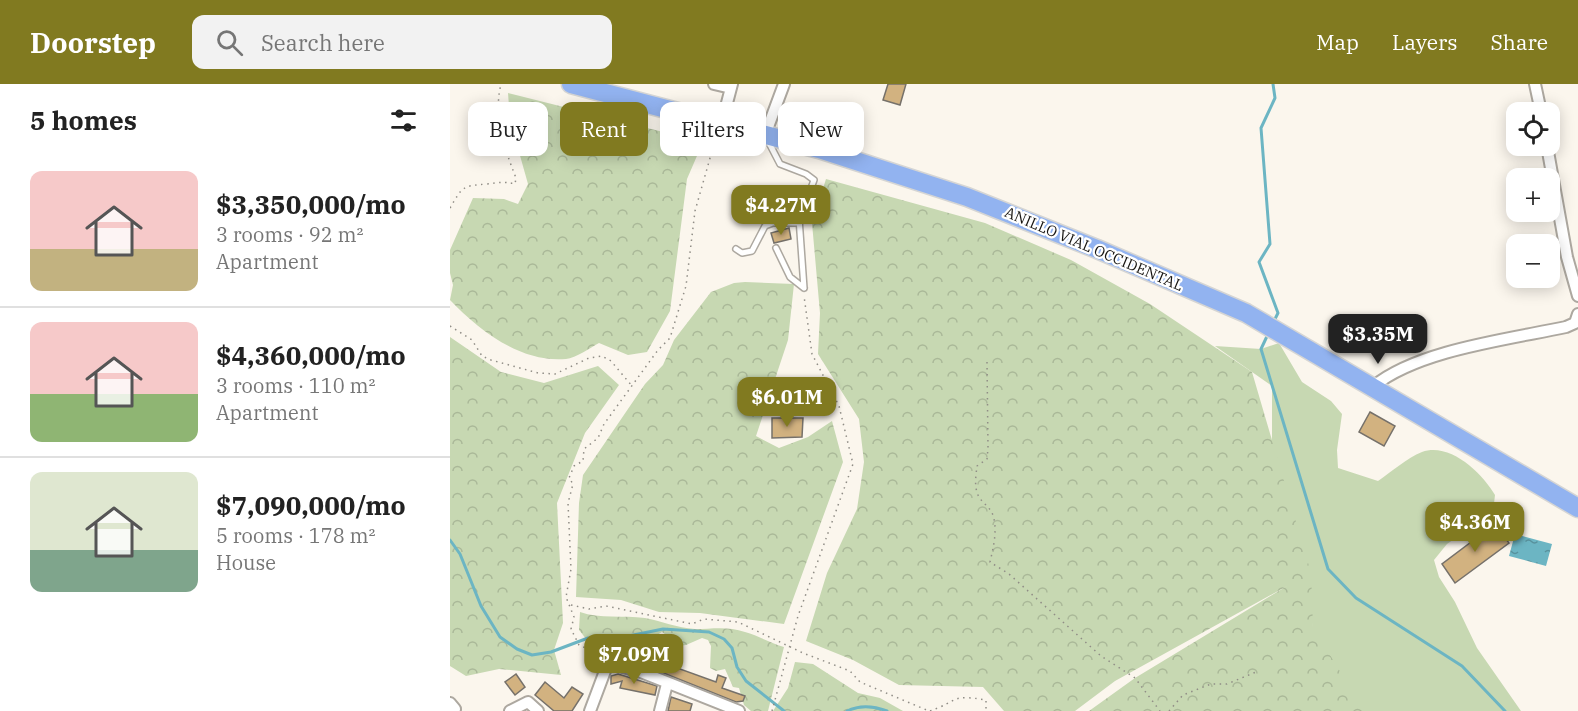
<!DOCTYPE html>
<html lang="en">
<head>
<meta charset="utf-8">
<style>
	body { margin:0; font-family:"IBM Plex Serif",serif; background:#f2f2f2; color:#222; height:100vh; display:flex; flex-direction:column; font-size:22px; white-space:nowrap }
	* { box-sizing:border-box; margin:0 }
	p { font-size:20px; color:#767676 }
	.icon { flex:none; width:33px; height:33px; fill:none; stroke:currentColor; stroke-width:2; stroke-linecap:round; stroke-linejoin:round }
	.map { position:relative; flex:1; overflow:hidden }
	.sheet { display:flex; flex-direction:column; background:#fff; width:450px }
	.sheet>* { flex:none }
	.guide { position:absolute; left:18px; top:18px; width:570px; height:54px; display:flex; gap:12px }
	.controls { position:absolute; left:1056px; top:18px; display:grid; gap:12px }
	.controls a { display:grid; place-items:center; width:54px; height:54px; border-radius:12px; background:#fff; box-shadow:0 3px 15px #0003; font-size:30px }
	.price { position:absolute; translate:-50% -51px; padding:0 14px; border-radius:12px; background:#817a20; color:#fff; font-size:20px; line-height:39px; filter:drop-shadow(0 2px 3px #0008) }
	.price::after { content:''; position:absolute; left:50%; top:36px; width:18px; height:14px; margin-left:-9px; background:inherit; clip-path:polygon(0 0,100% 0,50% 100%) }
	.price.selected { background:#222; color:#fff }
	ul { padding:0; list-style:none }
	li { display:flex; align-items:center; gap:18px; height:150px; padding:0 30px }
	li+li { border-top:2px solid #e0e0e0 }
	li span { display:grid; place-items:center; flex:none; width:168px; height:120px; border-radius:12px; color:#555 }
	li>.icon { margin-inline-start:auto }
	span .icon { width:72px; height:72px; fill:#fffc; stroke-width:1 }
	li b { font-size:26px }
	h2 { display:flex; justify-content:space-between; align-items:center; height:72px; padding:0 30px; font-size:26px }
	.tag { padding:0 21px; border-radius:12px; background:#fff; box-shadow:0 3px 15px #0003; font-size:21px; line-height:54px }
	.tag.selected { background:#817a20; color:#fff }
	header { display:flex; align-items:center; gap:36px; box-sizing:border-box; height:84px; padding:0 30px; background:#817a20; color:#fff }
	header strong { font-size:28px }
	nav { display:flex; gap:33px; margin-inline-start:auto; font-size:21px }
	.search { width:420px; height:54px; background:#f2f2f2; display:flex; align-items:center; gap:15px; box-sizing:border-box; padding:0 21px; border-radius:12px; color:#767676; font-size:22px }
	main { display:flex; flex:1; min-height:0 }
	.map>svg:first-child { display:block }
</style>
</head>
<body>
<header>
<strong>Doorstep</strong>
<div class="search"><svg class="icon" aria-label="search" viewBox="0 0 24 24"><circle cx="10" cy="10" r="6"/><path d="M15 15l6 6"/></svg>Search here</div>
<nav><a>Map</a><a>Layers</a><a>Share</a></nav>
</header>
<main>
<section class="sheet">
<h2>5 homes<svg class="icon" aria-label="filters" viewBox="0 0 24 24"><path d="M4 7h16M4 17h16"/><circle cx="9" cy="7" r="2"/><circle cx="15" cy="17" r="2"/></svg></h2>
<ul>
<li><span style="background:linear-gradient(#f6c9c9 65%,#c2b280 0)"><svg class="icon" aria-label="home" viewBox="0 0 24 24"><path d="M3 11l9-7 9 7M6 9v11h12V9"/></svg></span><div><b>$3,350,000/mo</b><p>3 rooms · 92 m²</p><p>Apartment</p></div></li>
<li><span style="background:linear-gradient(#f6c9c9 60%,#8fb573 0)"><svg class="icon" aria-label="home" viewBox="0 0 24 24"><path d="M3 11l9-7 9 7M6 9v11h12V9"/></svg></span><div><b>$4,360,000/mo</b><p>3 rooms · 110 m²</p><p>Apartment</p></div></li>
<li><span style="background:linear-gradient(#dfe7d0 65%,#7fa58c 0)"><svg class="icon" aria-label="home" viewBox="0 0 24 24"><path d="M3 11l9-7 9 7M6 9v11h12V9"/></svg></span><div><b>$7,090,000/mo</b><p>5 rooms · 178 m²</p><p>House</p></div></li>
</ul>
</section>
<div class="map">
<svg width="1128" height="627" viewBox="0 0 1128 627">
	<defs>
		<pattern id="forest-crowns" width="20" height="18" patternUnits="userSpaceOnUse" patternTransform="scale(1.5)"><rect width="20" height="18" fill="#c7d8b2"/><path d="M2 6a3 3 0 1 1 6 0M12 15a3 3 0 1 1 6 0" fill="none" stroke="#aab898"/></pattern>
		<pattern id="water-ripples" width="26" height="14" patternUnits="userSpaceOnUse" patternTransform="scale(1.5)"><rect width="26" height="14" fill="#6cb5c3"/><path d="M2 4q2-2 4 0t4 0M15 11q2-2 4 0t4 0" fill="none" stroke="#58929d"/></pattern>
	</defs>
	<rect width="100%" height="100%" fill="#fbf6ed"/>
	<path fill="#c7d8b2" d="M829,259L852,298L881,317L892,330L887,366L888,384L928,397C941,388 957,374 972,368C1000,358 1032,389 1045,411L1043,428L997,460L984,476L989,493L1005,518L1027,564L1071,627H737L863,543L822,365V302L765,262L811,265Z"/>
	<path fill="url(#forest-crowns)" d="M58,9L253,58L237,95L220,227L197,268L178,271L149,259C140,264 126,274 116,275C70,279 29,246 0,216L3,201L0,189V166L23,114L54,115L68,120L78,100L60,36Z
		M376,95L535,139L621,176L700,220L802,288L861,489L863,543L914,627H639L685,594L837,502L665,597L625,627H554L533,603L449,601L403,576L356,557L377,489L407,425L414,378L409,335L368,270L370,229L362,139Z
		M295,198L344,200L338,256L306,352L329,364L358,353L382,337L393,378L334,540L250,529L209,528L171,516L126,513L129,419L133,391L195,300L213,281L224,256L261,208L284,199Z
		M0,253L51,288L94,299L148,282L169,301L135,349L107,419L113,539L104,566L111,591L49,585L16,592L0,582Z
		M130,528C150,535 173,531 195,534C211,537 227,544 245,545C262,545 278,542 295,548C309,552 320,559 334,563L318,627H301L294,621L289,604L283,603L275,585L266,587L260,584L261,562L258,556L252,554L236,561L210,565L219,553L212,548L195,558L186,555L169,561L137,556L129,546Z
		M345,578L363,580L408,609L430,614L453,627H323L338,604Z"/>
	<path fill="url(#water-ripples)" d="M1065,450L1102,460L1096,482L1059,472Z"/>
	<g fill="none" stroke-linecap="round" stroke-linejoin="round">
		<path stroke="#6cb5c3" stroke-width="3" d="M823,0L825,14L811,44L820,160L809,178L828,229L824,237
			M819,248L811,265L878,485L906,514L1012,582L1055,627
			M0,456L10,470L31,522L50,553L67,565L82,571L101,568L138,554L164,555L213,545L259,548L274,555L282,564L287,583L296,597L334,627
			M397,627C409,621 424,622 437,627"/>
	</g>
	<path fill="#d2b280" stroke="#76716a" stroke-width="1.5" d="M438,0H456L450,21L433,16Z
		M339,144L341,155L324,159L321,149Z
		M920,328L945,342L934,362L909,348Z
		M322,334H353L352,353L322,354Z
		M1045,440L1059,459L1005,499L992,480Z
		M202,567L208,568L216,580L266,598L268,591L276,594L272,604L295,612L293,617L286,618L196,582Z
		M66,590L75,603L65,611L55,598Z
		M168,590L207,602L205,611L170,604L172,597L161,600V592Z
		M95,598L114,614L122,603L133,610L122,627H104L85,611Z
		M221,613L242,620L240,627H218Z"/>
	<g fill="none" stroke-linecap="round" stroke-linejoin="round">
		<g stroke="#ada8a0" stroke-width="8">
			<path id="lane" d="M317,55L330,80L356,90L364,96L360,107L348,120L354,204
				M326,164L340,193L354,204
				M286,165L292,169L302,167L315,142L323,139H348"/>
		</g>
		<g stroke="#ada8a0" stroke-width="14">
			<path id="street" d="M264,0L281,4
				M1085,0L1091,28
				M272,38L282,0
				M315,51L334,0
				M1097,62L1117,173L1128,212
				M924,302C968,266 1060,255 1116,243L1125,239L1128,230
				M0,619L5,625
				M60,627L78,618L88,627
				M140,627L158,579L191,588L289,627
				M210,627L217,600"/>
		</g>
		<g stroke="#d5d5d4" stroke-width="21">
			<path id="highway" d="M121,0L369,65L517,113L647,165L796,229L1128,424"/>
		</g>
		<path stroke="#908d86" stroke-width="1.5" stroke-dasharray="1.5 4.5" stroke-linecap="butt" d="M0,124C13,102 12,102 37,100C48,99 53,97 65,100L66,94C54,63 43,33 51,0
			M0,242L22,256L32,272L41,276L88,289L105,290L139,274L152,272L161,277L182,302
			M537,278L538,364L537,375L527,382C526,391 524,402 528,411C532,420 542,423 544,435C547,449 543,465 540,478L559,490L651,572L685,594L710,627
			M121,521L139,525L156,522L242,540L254,535L288,538L353,569L400,587L410,598L479,627
			M151,571L129,561L121,545L124,533L116,513L121,485L118,419L123,400L119,394L124,382L133,377L134,365L148,354L154,340L208,266L220,254L236,202L245,127L266,53
			M322,627L348,532L403,380L389,322L362,270L354,212
			M480,627C511,616 500,610 536,616V627
			M719,627L733,611L761,600H777L806,588"/>
		<use href="#lane" stroke="#fff" stroke-width="5"/>
		<use href="#street" stroke="#fff" stroke-width="10"/>
		<use href="#highway" stroke="#92b3f0" stroke-width="18"/>
	</g>
	<g text-anchor="middle" stroke-width="4.5" stroke-linejoin="round" paint-order="stroke">
		<g font-size="15" fill="#161411" stroke="#fff">
			<text transform="translate(644 165) rotate(23)" y="5">ANILLO VIAL OCCIDENTAL</text>
		</g>
	</g>
</svg>
<div class="controls">
<a><svg class="icon" aria-label="locate" viewBox="0 0 24 24"><circle cx="12" cy="12" r="6"/><path d="M12 2v4M12 18v4M2 12h4M18 12h4"/></svg></a>
<a>+</a>
<a>−</a>
</div>
<b class="price" style="left:331px;top:152px">$4.27M</b>
<b class="price selected" style="left:928px;top:281px">$3.35M</b>
<b class="price" style="left:337px;top:344px">$6.01M</b>
<b class="price" style="left:1025px;top:469px">$4.36M</b>
<b class="price" style="left:184px;top:601px">$7.09M</b>
<div class="guide">
<a class="tag">Buy</a>
<a class="tag selected">Rent</a>
<a class="tag">Filters</a>
<a class="tag">New</a>
</div>
</div>
</main>
</body>
</html>
